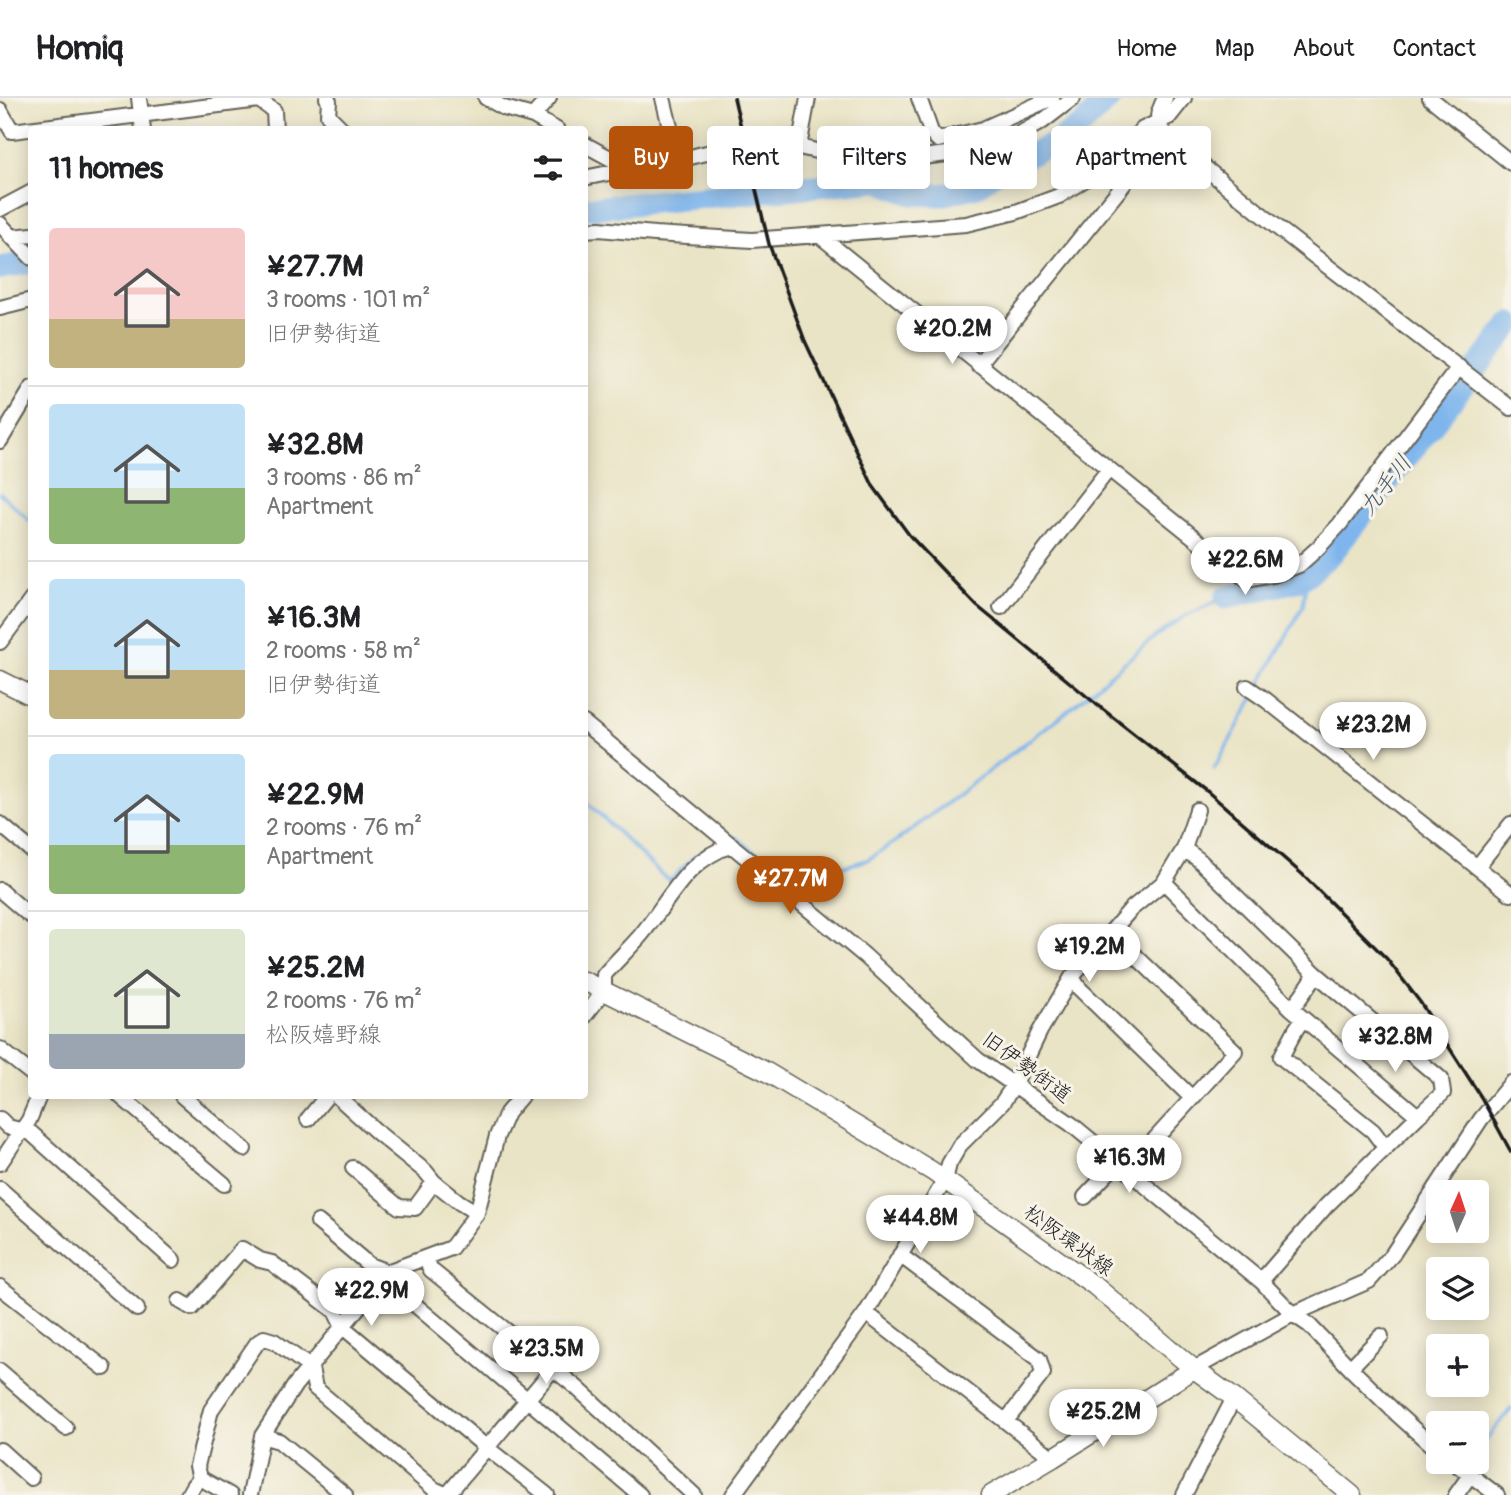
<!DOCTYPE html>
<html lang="en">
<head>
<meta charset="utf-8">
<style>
	body { margin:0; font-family:Pangolin,"Klee One",sans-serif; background:#f2f2f2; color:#202124; height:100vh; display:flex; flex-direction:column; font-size:26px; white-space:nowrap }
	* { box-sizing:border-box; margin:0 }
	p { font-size:23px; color:#757577 }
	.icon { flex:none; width:38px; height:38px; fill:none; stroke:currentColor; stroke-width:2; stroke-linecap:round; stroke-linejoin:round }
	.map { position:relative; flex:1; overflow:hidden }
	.side { position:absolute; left:28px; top:28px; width:560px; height:973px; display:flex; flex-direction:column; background:#fff; border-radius:7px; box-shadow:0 4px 18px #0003 }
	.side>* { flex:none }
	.top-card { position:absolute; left:609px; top:28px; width:665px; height:63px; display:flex; gap:14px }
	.needle { width:46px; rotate:3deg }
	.tools { position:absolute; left:1426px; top:1082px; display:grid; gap:14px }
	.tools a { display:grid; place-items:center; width:63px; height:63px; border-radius:7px; background:#fff; box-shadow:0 4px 18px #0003; font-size:35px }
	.price { position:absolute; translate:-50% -60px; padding:0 16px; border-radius:24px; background:#fff; color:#222; font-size:23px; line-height:46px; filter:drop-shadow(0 2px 4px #0008) }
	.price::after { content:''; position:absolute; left:50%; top:42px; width:21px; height:16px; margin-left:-10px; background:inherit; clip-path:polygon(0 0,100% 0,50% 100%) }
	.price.selected { background:#b45309; color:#fff }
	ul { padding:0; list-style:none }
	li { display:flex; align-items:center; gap:21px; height:175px; padding:0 21px }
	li+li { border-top:2px solid #e0e0e0 }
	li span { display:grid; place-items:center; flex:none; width:196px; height:140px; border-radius:7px; color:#555 }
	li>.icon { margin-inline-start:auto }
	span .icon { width:84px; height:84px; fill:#fffc; stroke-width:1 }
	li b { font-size:30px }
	h2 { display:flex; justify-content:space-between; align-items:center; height:84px; padding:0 21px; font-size:30px }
	.tag { padding:0 24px; border-radius:7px; background:#fff; box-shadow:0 4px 18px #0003; font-size:24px; line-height:63px }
	.tag.selected { background:#b45309; color:#fff }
	header { display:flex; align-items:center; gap:42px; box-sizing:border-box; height:98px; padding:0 35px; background:#fff; border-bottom:2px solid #e0e0e0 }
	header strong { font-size:33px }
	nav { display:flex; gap:38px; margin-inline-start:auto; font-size:24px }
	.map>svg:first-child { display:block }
</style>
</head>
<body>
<header>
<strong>Homiq</strong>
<nav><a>Home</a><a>Map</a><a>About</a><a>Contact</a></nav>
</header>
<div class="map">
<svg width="1511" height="1397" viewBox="0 0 1511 1397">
	<rect width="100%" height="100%" fill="#f7f3e8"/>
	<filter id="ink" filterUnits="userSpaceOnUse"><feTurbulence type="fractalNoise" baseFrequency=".0143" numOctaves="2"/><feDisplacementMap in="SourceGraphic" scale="14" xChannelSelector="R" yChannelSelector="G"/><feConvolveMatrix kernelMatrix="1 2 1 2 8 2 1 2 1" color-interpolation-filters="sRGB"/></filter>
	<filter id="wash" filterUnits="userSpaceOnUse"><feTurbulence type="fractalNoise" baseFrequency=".00686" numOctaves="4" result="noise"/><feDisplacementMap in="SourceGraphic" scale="28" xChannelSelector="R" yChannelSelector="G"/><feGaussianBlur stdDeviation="1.57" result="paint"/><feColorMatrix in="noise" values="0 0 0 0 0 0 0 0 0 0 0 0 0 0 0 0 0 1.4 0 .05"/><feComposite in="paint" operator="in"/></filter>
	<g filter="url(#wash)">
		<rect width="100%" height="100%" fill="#eae4c6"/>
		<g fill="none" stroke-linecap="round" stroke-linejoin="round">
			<path stroke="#7eb5ed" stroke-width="3.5" d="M0,395L32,425
				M1257,592L1303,508L1307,477
				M1214,671L1254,599
				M584,701L660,775L670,783L695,758L721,742
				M731,739L737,740L783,777H797L843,769L867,762L898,742L1065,615L1156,538L1185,518L1226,499
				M1477,1355L1496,1329L1511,1311"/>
			<path stroke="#7eb5ed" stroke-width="23" d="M584,109L591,110L877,82L912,96L941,97L976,88L1007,66L1050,48L1081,28L1110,0
				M0,170L32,164
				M1226,499L1296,483L1307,477L1333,454L1511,226"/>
		</g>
	</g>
	<g filter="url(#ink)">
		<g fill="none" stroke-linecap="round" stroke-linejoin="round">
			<path stroke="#c1bca4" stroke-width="14" stroke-dasharray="14 7" stroke-linecap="butt" d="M723,51L760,46"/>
			<g stroke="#646258" stroke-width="18">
				<path id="minor" d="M139,0L143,32
					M327,0L329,3L328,17L343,32
					M486,0L504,10L533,18L557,32
					M663,0L678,62
					M919,0L931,34L938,42L983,31L1052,0
					M1165,0C1157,16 1155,20 1164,36L1278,130L1511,310
					M1430,0L1511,65
					M0,12L12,33L259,2L274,13L275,32
					M533,18L549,0
					M584,46L617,64L624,72L678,62L723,51
					M760,46L799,49L808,0
					M799,49L842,59L905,61L965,54L1012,40L1043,23L1073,0
					M584,80L624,72
					M0,111L32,94
					M0,126L32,160
					M584,132L599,131L655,136L752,142L966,126L1016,114L1059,98L1106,68L1143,31L1169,19L1184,0
					M819,137L1109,371
					M11,139L32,137
					M0,210L32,202
					M978,267L1164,36
					M0,343L32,290
					M1001,509L1109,371L1247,482L1273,477L1299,467L1318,450L1340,426L1459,269
					M0,544L32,501
					M1247,589L1266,602L1511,796
					M584,625L865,858L978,962L1071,1026L1261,1183L1293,1216L1309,1227L1350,1270L1397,1316L1438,1353
					M0,726L32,753
					M1184,751L1198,761L1315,875L1311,884L1292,911
					M1477,769L1511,726
					M1164,784L1292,911L1418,1018L1326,1108L1261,1183
					M0,792L29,817
					M1315,875L1441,981L1443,995L1418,1018
					M1072,879L1079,890L1192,1000
					M584,919L604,893V877C616,863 629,851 641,837C671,801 684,763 732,747
					M1303,921L1296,931L1281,959L1373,1033L1385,1049
					M0,951L32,976
					M120,998L224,1086
					M182,998L244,1051
					M337,998L378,1035L426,1074L434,1084L459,1104L477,1115
					M0,1021L8,1029L31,1035L173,1162
					M308,1021L327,998
					M0,1065L29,1022L39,998
					M353,1070L399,1109L415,1110L434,1084
					M0,1091L137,1211
					M1085,1099L1118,1064L1135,1063L1235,953L1121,844L1108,839
					M318,1124L369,1167L387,1174L394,1189L640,1397
					M900,1157L1039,1261L1043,1275L1006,1323
					M425,1160L431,1172L576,1289L694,1397
					M0,1189L104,1270
					M180,1203L192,1210L242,1151L260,1162L272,1165L335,1213L343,1229L487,1350L547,1397
					M866,1215L1053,1360
					M1350,1270L1381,1238
					M1194,1271L1293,1216L1369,1183L1392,1157L1481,1021L1511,985
					M0,1273L66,1330
					M262,1338L279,1343L345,1397
					M0,1352L31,1380
					M1452,1363L1497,1397
					M200,1380L230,1397
					M188,1397L193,1388L200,1380L197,1368L211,1312L257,1245L264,1240L274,1243L311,1270L315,1290L434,1391L447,1397
					M250,1397L262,1338L295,1287L387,1174L451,1150L477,1115L497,1038L507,1015L521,998
					M447,1397L553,1271
					M733,1397L866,1215L945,1082L949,1066L960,1047L1002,1005L1014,987L1040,933L1072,879L1131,811L1164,784L1184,751L1197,712
					M1184,1397L1234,1300
					M1456,1397L1470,1377"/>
			</g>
			<g stroke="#646258" stroke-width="21">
				<path id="major" d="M0,582L32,598
					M584,883L765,973L932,1073L1095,1188L1194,1271L1234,1300L1352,1397
					M991,1397L1053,1360L1194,1271"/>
			</g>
			<use href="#minor" stroke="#fff" stroke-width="14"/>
			<use href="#major" stroke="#fff" stroke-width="18"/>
			<path stroke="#1c1c1c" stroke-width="3.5" d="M734,0L769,146L805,243L873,388L910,438L977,508L1096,606L1208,694L1302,776L1387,861L1420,904L1481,999L1511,1054"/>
		</g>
	</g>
	<g text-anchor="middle" stroke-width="6" stroke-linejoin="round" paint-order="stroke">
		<g font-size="21" fill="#1c1c1c" stroke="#f7f3e8">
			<text transform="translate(1027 969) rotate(36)" y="7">旧伊勢街道</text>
			<text transform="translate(1069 1142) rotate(36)" y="7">松阪環状線</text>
		</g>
		<g font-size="23" font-style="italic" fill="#435970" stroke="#f7f3e8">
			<text transform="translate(1385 387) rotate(-52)" y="8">九手川</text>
		</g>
	</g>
</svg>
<div class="tools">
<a><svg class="needle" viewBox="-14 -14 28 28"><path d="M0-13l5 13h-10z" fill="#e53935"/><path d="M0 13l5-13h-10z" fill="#757577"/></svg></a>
<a><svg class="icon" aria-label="layers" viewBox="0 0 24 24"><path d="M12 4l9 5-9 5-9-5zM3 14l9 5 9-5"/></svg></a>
<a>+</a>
<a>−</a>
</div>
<b class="price" style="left:952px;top:268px">¥20.2M</b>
<b class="price" style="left:1245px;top:499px">¥22.6M</b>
<b class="price" style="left:1373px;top:664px">¥23.2M</b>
<b class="price selected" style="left:790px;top:818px">¥27.7M</b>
<b class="price" style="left:1089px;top:886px">¥19.2M</b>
<b class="price" style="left:1395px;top:976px">¥32.8M</b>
<b class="price" style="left:1129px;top:1097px">¥16.3M</b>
<b class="price" style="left:920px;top:1157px">¥44.8M</b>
<b class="price" style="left:371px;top:1230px">¥22.9M</b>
<b class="price" style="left:546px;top:1288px">¥23.5M</b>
<b class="price" style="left:1103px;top:1351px">¥25.2M</b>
<div class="top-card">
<a class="tag selected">Buy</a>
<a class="tag">Rent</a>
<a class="tag">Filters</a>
<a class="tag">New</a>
<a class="tag">Apartment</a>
</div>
<section class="side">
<h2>11 homes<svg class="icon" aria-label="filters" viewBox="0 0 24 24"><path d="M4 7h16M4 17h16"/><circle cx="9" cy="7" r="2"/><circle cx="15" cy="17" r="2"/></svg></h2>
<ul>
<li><span style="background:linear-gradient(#f6c9c9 65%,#c2b280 0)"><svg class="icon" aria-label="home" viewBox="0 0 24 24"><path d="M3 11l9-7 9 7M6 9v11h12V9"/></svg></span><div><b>¥27.7M</b><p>3 rooms · 101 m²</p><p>旧伊勢街道</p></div></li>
<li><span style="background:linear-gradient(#bfe0f5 60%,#8fb573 0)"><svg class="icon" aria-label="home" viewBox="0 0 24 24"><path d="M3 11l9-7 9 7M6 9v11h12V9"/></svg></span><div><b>¥32.8M</b><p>3 rooms · 86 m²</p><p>Apartment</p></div></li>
<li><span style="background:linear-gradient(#bfe0f5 65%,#c2b280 0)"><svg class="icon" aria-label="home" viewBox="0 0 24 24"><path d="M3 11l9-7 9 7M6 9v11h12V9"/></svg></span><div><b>¥16.3M</b><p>2 rooms · 58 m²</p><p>旧伊勢街道</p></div></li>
<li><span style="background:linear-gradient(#bfe0f5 65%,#8fb573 0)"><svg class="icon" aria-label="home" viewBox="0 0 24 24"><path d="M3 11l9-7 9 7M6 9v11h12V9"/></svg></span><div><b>¥22.9M</b><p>2 rooms · 76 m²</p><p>Apartment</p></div></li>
<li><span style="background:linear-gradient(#dfe7d0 75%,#9aa5b1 0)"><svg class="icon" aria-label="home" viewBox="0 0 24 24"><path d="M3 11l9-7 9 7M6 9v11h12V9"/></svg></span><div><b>¥25.2M</b><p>2 rooms · 76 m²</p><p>松阪嬉野線</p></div></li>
</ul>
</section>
</div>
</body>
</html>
